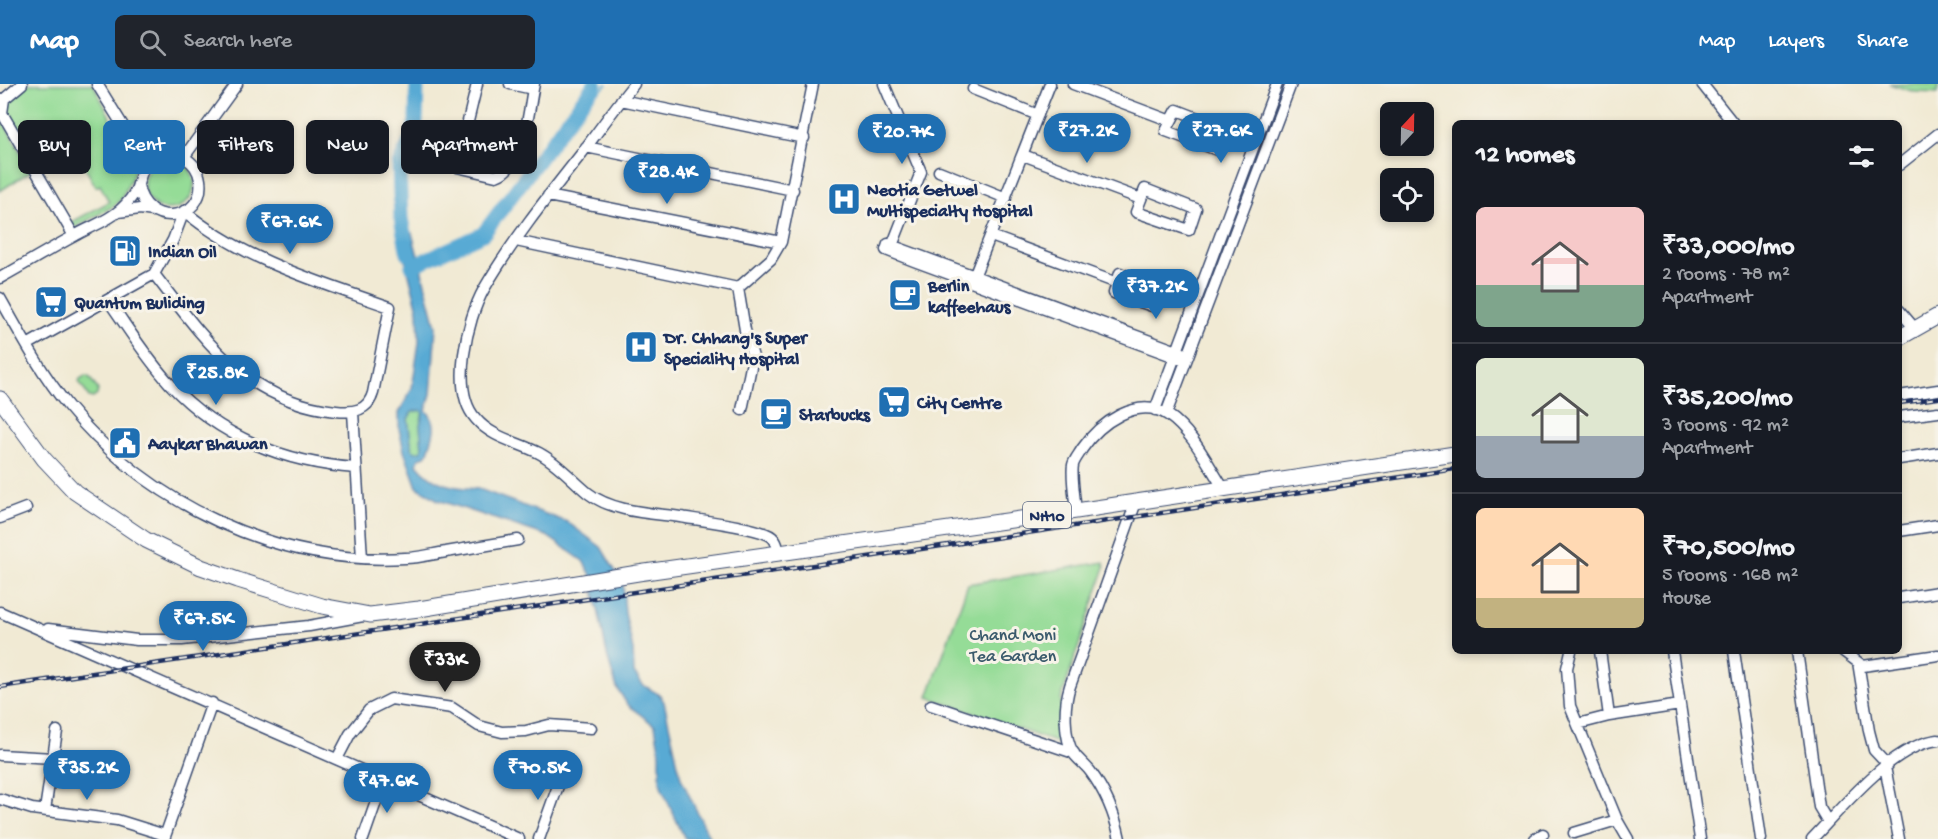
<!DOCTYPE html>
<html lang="en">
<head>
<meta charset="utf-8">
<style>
	body { margin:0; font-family:"Gochi Hand",sans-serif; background:#20242c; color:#f1f3f6; height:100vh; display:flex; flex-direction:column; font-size:22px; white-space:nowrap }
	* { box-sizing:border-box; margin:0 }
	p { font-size:20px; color:#9ea1a6 }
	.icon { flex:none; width:33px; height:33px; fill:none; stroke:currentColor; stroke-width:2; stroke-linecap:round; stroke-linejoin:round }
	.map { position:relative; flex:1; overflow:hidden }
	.sheet { position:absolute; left:1452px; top:36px; width:450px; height:534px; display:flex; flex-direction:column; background:#171b24; border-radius:9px; box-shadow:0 3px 9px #0003 }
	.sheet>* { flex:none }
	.top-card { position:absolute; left:18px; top:36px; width:570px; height:54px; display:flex; gap:12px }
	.needle { width:39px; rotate:22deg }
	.tools { position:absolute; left:1380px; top:18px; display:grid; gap:12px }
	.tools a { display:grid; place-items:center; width:54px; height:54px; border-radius:9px; background:#171b24; box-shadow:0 3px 9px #0003; font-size:30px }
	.price { position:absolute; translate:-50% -51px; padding:0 14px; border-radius:21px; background:#1f6fb2; color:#fff; font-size:20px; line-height:39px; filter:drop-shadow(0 2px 3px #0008) }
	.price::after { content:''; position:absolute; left:50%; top:36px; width:18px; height:14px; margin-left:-9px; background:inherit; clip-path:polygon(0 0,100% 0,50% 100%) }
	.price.on { background:#222; color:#fff }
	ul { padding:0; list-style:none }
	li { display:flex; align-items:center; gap:18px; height:150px; padding:0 24px }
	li+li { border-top:2px solid #363941 }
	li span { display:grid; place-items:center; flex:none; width:168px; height:120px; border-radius:9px; color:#555 }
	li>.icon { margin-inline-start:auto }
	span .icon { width:72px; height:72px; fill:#fffc; stroke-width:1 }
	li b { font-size:26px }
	h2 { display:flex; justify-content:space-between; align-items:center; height:72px; padding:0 24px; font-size:26px }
	.chip { padding:0 21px; border-radius:9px; background:#171b24; box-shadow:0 3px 9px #0003; font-size:21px; line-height:54px }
	.chip.on { background:#1f6fb2; color:#fff }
	header { display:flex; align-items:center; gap:36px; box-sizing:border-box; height:84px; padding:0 30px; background:#1f6fb2; color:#fff }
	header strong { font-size:28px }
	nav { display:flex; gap:33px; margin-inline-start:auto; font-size:21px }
	.search { width:420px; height:54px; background:#20242c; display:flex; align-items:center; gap:15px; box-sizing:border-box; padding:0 21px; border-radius:9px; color:#9ea1a6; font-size:22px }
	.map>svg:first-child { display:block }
</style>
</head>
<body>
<header>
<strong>Map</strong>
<div class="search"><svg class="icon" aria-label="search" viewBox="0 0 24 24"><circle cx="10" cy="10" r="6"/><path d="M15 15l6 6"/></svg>Search here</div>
<nav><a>Map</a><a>Layers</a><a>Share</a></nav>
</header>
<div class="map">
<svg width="1938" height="755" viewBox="0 0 1938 755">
	<rect width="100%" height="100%" fill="#f7f3e8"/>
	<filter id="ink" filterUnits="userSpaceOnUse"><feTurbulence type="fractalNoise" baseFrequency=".0167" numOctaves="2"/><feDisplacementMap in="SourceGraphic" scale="12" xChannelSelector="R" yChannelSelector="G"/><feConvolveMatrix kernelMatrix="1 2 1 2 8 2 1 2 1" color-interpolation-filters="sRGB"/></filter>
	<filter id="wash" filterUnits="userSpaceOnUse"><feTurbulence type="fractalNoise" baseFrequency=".008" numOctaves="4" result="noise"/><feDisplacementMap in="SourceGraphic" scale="24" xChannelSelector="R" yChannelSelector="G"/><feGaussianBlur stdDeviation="1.35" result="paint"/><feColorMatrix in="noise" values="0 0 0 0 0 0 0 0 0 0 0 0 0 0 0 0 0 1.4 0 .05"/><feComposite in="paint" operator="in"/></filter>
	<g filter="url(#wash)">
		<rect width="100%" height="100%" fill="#f1ead4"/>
		<path fill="#95dc97" stroke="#58867a" stroke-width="1.5" d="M25,0H93L109,31L115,54L131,71L134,83L133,91L121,115L114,122L74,144L70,139L109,118L100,101L96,103L76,68L62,76L56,65L36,77L5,27L6,18Z
			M1889,0H1938V9L1915,8Z
			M0,32L31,87L0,107Z
			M144 100a25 25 0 1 1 50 0a25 25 0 1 1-50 0Z
			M85,292L89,293L98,306L97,311L93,314L89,313L79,298L80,295Z
			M421,326L423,327L420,341L422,364L421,367L415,368L412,366L408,335L412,328Z
			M1104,478L1105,483L1061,615L1064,659H1058L928,613L968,500Z"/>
		<path fill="#59aad4" stroke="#3a6c99" stroke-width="1.5" fill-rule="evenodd" d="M412,149L436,242L431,310L426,326C440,342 433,350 428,368L425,372L419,374L417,380C433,401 454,404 479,405L567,438L601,463L623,500L625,529L633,566L634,589L643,601L660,611L664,618L681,694L710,755H685L662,705L660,697V670L655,642L627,620L617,604L608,575L591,491L583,477L547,452L438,416L417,403L404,367L399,345V329L412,304L419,258L418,226L399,150ZM421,326L423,329L420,341L422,364L421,367L415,368L412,365L408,335L412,328Z"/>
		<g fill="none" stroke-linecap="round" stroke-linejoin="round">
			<path stroke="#59aad4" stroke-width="2" d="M568,35C583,33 584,24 593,14C597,9 603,5 607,0"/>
			<path stroke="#59aad4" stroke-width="15" d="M408,170L401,134L399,80L412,54L416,37L417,0
				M412,182L483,150L595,0"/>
		</g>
	</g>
	<g filter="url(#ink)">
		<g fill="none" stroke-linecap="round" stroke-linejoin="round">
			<g stroke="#3b4b70" stroke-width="13">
				<path id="minor" d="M22,0L4,15L2,29L74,152
					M97,0L146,79
					M477,0L457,83L496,92C526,81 528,27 534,0
					M510,0L533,5
					M634,0C616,22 599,46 582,69C548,112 512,157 484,205C467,235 450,307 476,335C492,354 518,358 539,369C558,379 572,396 588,409C612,428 651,429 680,433C698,436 760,443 772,453C777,457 778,464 779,470
					M884,0L921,88L892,162
					M1073,0L1171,37
					M1702,0L1733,39
					M973,5L1038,31
					M621,16L804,54
					M1177,26L1224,44L1217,66L1166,47Z
					M586,63L793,106
					M1023,71L1141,115
					M184,73L237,0
					M1899,81L1938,50
					M939,87L1006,114
					M1145,105L1196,125L1189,146L1136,128Z
					M548,112L781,158
					M118,128L140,125L153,127
					M991,152L1117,199
					M516,157L738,204
					M1120,189L1156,204L1152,222L1114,209Z
					M0,194C25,180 50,165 76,151C90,143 108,137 120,126C127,120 136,109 138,100C142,87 144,77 158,72C176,65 197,76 200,96C206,137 145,146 138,101
					M972,198L1050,0
					M738,204L771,175L781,158L813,0
					M738,204L745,246L753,273L742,326
					M0,214C21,251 41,289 68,322C148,420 278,482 405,474C419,474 432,470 446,468C470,464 494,460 518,456
					M108,216C128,244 146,274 170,300C219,353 285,379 356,384
					M1899,226L1916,246
					M27,261L154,190L173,156L184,127C243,176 319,198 390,223L373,309C368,327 353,329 336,327C245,317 205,256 154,190
					M1186,277L914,177L886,166L888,160L1188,271
					M1899,312L1938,306
					M1155,326L1277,0
					M353,328L362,474
					M1166,330L1291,0
					M1899,333L1938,328
					M1899,375L1938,369
					M1076,427C1075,417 1071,390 1073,381C1074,376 1080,369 1082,365C1099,340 1137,311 1168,331C1193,348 1208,381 1224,405
					M0,434L26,424
					M1899,447L1938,441
					M1899,514L1938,508
					M0,528L519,755
					M48,545L137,556H182L309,542L363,532
					M1571,567L1567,584L1570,622L1617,736L1628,755
					M1600,567L1609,632
					M1672,567L1700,755
					M1734,567L1761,755
					M1797,567L1819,723L1828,738
					M1843,567L1863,582L1938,571
					M1858,578L1869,647L1874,666L1888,681
					M931,621L1074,669
					M1578,640L1609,632L1680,621
					M0,671L53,674
					M337,675L350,650L369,626L391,615L452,624L479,642L502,648L526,647L549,641L591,644
					M1885,683L1899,755
					M0,715L32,725L117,736L165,751
					M45,726L57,647
					M1574,749L1617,736
					M164,755L212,619
					M363,755L384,695
					M539,755L563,688
					M1120,755C1115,731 1105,707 1090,687C1085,681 1079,676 1074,670C1063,654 1064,620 1070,602L1136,418
					M1535,755L1543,750
					M1812,755C1843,723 1892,661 1938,656"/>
			</g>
			<g stroke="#3b4b70" stroke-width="17">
				<path id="highway" d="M1899,254L1938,232
					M0,315L44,375L75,408L146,456L201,483L238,496L322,522L370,531L419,525L638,489L1076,427L1455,370"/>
			</g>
			<use href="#minor" stroke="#fff" stroke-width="10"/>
			<use href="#highway" stroke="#fff" stroke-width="15"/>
			<g stroke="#1b2f5e" stroke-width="4.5">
				<path id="rail" d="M1899,319L1938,314
					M0,603L1455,385"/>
			</g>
			<use href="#rail" stroke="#f7f3e8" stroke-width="2" stroke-dasharray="7" stroke-linecap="butt"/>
		</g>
	</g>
	<defs>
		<g id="hospital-square" transform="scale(1.725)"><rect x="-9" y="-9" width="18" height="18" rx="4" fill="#1f6fb2" stroke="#f7f3e8"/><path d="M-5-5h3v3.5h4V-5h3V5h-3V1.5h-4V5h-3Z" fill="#fff"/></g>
		<g id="fuel-square" transform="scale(1.725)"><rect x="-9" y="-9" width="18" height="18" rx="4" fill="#1f6fb2" stroke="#f7f3e8"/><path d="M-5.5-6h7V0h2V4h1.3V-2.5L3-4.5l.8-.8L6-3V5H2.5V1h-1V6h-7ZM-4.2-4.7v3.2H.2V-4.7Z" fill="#fff"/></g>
		<g id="cafe-square" transform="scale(1.725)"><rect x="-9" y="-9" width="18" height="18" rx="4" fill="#1f6fb2" stroke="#f7f3e8"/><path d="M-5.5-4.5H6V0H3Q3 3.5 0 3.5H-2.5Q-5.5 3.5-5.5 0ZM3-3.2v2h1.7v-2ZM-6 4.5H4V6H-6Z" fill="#fff"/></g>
		<g id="supermarket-square" transform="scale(1.725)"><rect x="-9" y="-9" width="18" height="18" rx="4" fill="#1f6fb2" stroke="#f7f3e8"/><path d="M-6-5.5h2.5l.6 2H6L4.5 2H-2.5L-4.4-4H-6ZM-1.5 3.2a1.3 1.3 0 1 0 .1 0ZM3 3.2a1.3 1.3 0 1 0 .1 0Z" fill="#fff"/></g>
		<g id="civic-square" transform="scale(1.725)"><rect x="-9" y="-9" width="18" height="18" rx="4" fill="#1f6fb2" stroke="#f7f3e8"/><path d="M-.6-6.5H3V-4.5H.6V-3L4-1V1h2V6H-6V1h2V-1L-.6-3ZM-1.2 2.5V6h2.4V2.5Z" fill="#fff"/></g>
	</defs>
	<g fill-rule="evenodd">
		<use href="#hospital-square" x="844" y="115"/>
		<use href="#fuel-square" x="125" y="167"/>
		<use href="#cafe-square" x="905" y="211"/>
		<use href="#supermarket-square" x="51" y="218"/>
		<use href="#hospital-square" x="641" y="263"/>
		<use href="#supermarket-square" x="894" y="318"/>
		<use href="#cafe-square" x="776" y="330"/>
		<use href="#civic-square" x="125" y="359"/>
	</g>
	<g text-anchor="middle" stroke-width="6" stroke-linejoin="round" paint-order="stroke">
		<rect fill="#f7f3e8" stroke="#5d6a87" stroke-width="1.5" x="1023" y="418" width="48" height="26" rx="4.5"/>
		<g font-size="16" font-weight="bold" fill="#1b2f5e">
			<text x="1047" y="437">NH10</text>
		</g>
		<g font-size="18" font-weight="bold" fill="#1b2f5e" stroke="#f7f3e8" text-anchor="start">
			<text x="867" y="111">Neotia Getwel<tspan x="867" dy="21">Multispecialty Hospital</tspan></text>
			<text x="148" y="173">Indian Oil</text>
			<text x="928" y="207">Berlin<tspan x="928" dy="21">kaffeehaus</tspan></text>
			<text x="74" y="224">Quantum Buliding</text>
			<text x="664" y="259">Dr. Chhang's Super<tspan x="664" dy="21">Speciality Hospital</tspan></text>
			<text x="917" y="324">City Centre</text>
			<text x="799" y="336">Starbucks</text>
			<text x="148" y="365">Aaykar Bhawan</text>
		</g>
		<g font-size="18" fill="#3a5a6c" stroke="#f7f3e8">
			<text x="1013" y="556">Chand Moni<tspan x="1013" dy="21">Tea Garden</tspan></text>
		</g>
	</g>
</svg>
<div class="tools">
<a><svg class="needle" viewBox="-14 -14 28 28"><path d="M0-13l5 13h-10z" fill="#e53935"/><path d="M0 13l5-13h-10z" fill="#9ea1a6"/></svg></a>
<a><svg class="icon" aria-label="locate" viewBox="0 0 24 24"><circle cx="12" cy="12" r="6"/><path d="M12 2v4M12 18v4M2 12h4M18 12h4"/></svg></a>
</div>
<b class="price" style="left:1087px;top:80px">₹27.2K</b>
<b class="price" style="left:1221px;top:80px">₹27.6K</b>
<b class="price" style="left:902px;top:81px">₹20.7K</b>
<b class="price" style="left:667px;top:121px">₹28.4K</b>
<b class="price" style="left:290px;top:171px">₹67.6K</b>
<b class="price" style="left:1156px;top:236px">₹37.2K</b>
<b class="price" style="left:216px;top:322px">₹25.8K</b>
<b class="price" style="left:203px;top:568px">₹67.5K</b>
<b class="price on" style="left:445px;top:609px">₹33K</b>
<b class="price" style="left:87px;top:717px">₹35.2K</b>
<b class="price" style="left:538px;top:717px">₹70.5K</b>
<b class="price" style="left:387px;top:730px">₹47.6K</b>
<div class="top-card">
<a class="chip">Buy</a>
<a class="chip on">Rent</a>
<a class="chip">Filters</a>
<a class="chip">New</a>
<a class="chip">Apartment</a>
</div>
<section class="sheet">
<h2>12 homes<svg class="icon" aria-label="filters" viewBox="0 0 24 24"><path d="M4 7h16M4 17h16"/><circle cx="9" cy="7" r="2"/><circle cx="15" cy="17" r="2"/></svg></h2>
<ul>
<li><span style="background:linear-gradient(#f6c9c9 65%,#7fa58c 0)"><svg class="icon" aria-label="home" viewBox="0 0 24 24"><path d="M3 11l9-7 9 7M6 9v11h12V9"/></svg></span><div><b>₹33,000/mo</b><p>2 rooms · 78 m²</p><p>Apartment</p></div></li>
<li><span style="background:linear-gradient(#dfe7d0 65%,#9aa5b1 0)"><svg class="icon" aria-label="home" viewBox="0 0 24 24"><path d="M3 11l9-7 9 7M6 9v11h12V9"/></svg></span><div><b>₹35,200/mo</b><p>3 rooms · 92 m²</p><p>Apartment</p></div></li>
<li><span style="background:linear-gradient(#ffd9b3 75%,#c2b280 0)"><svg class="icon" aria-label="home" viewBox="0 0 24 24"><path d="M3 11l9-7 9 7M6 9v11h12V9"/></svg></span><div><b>₹70,500/mo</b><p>5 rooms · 168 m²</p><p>House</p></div></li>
</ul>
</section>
</div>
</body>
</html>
